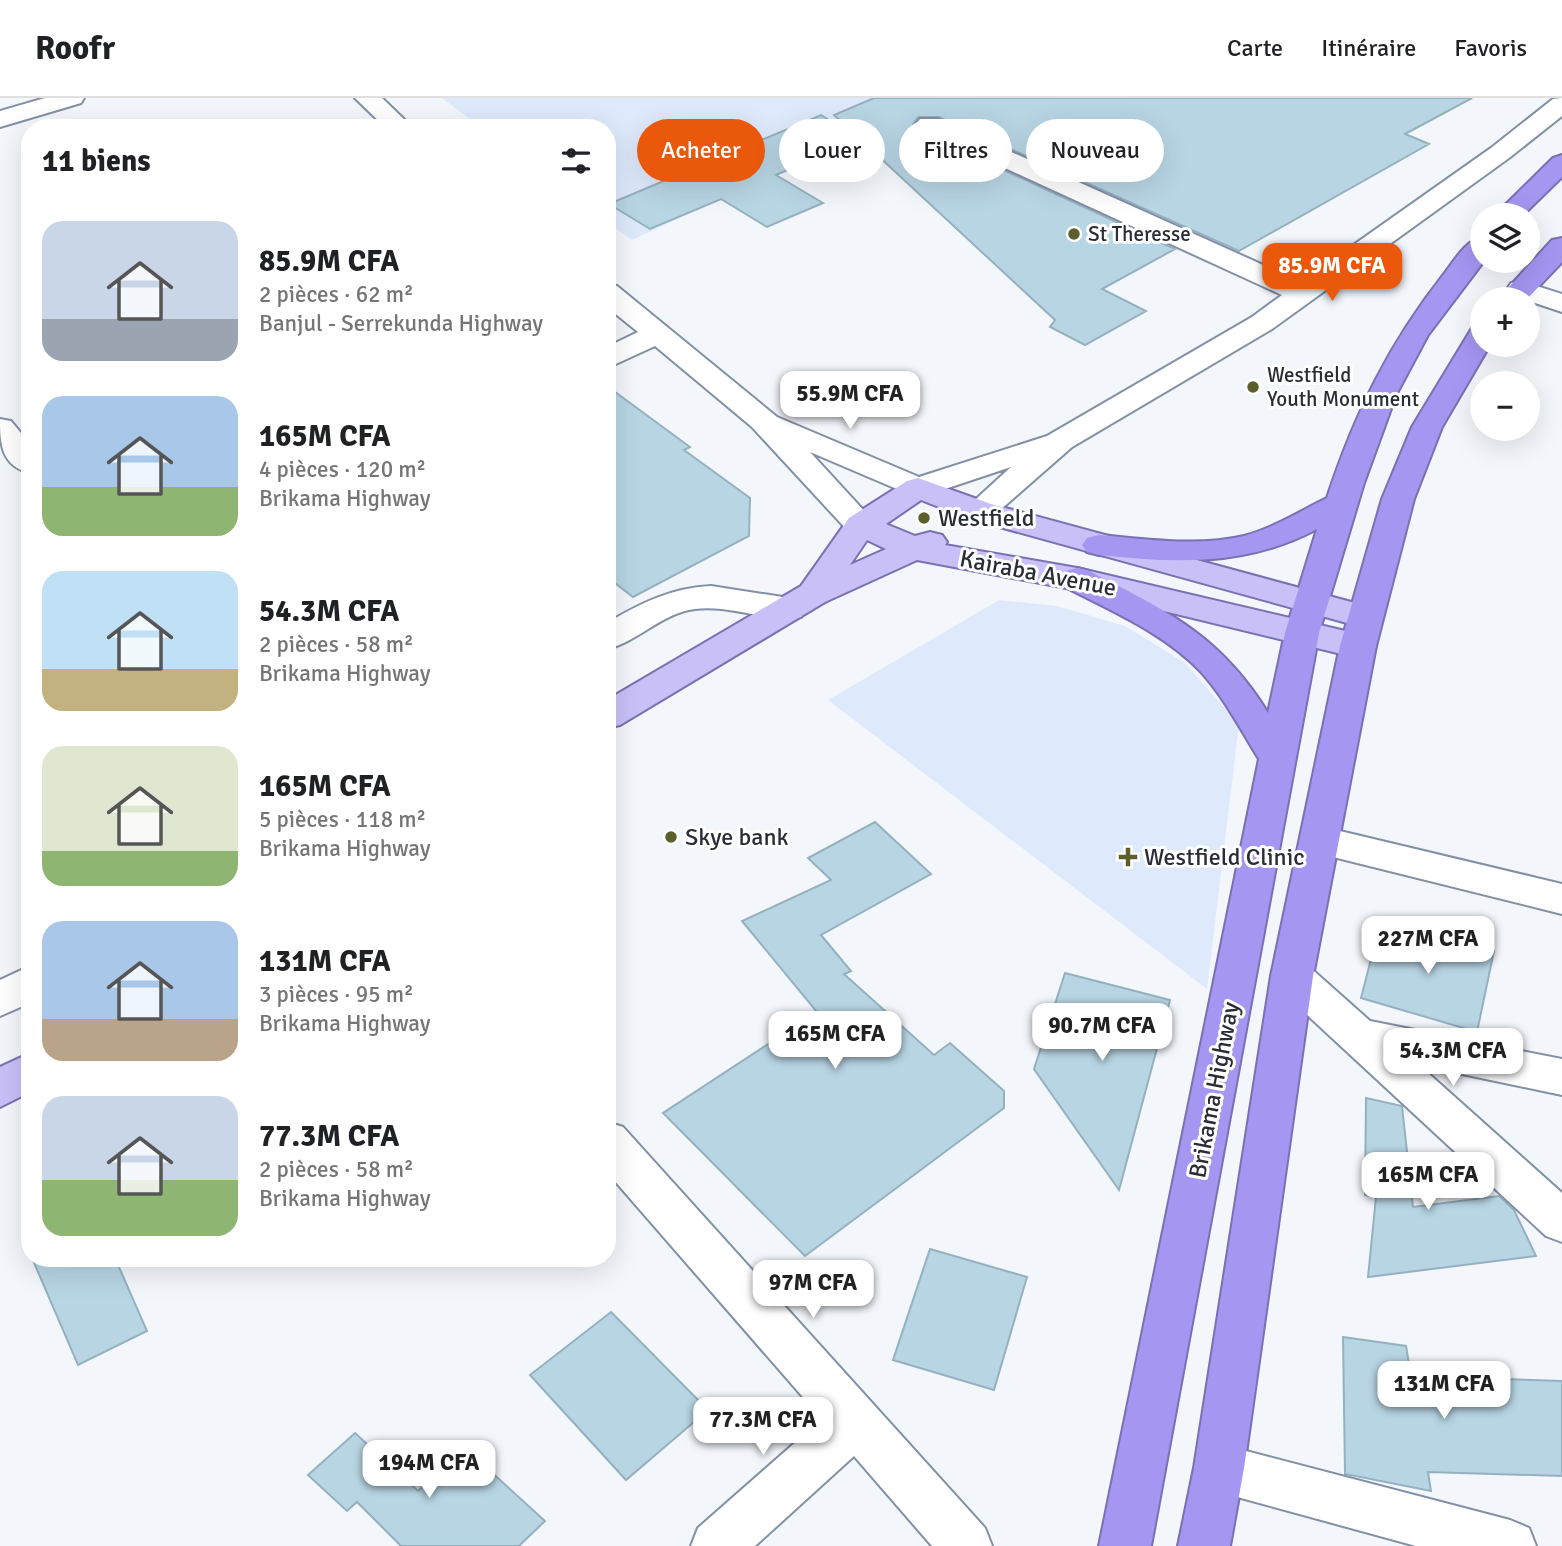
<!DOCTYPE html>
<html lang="fr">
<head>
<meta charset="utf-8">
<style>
	body { margin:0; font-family:Signika,sans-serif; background:#f2f2f2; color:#202124; height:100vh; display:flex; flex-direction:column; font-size:26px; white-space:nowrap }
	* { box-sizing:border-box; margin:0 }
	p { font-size:23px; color:#757577 }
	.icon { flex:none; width:38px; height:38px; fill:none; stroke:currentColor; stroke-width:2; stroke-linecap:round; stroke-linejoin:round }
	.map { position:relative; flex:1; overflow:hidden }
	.panel { position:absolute; left:21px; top:21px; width:595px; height:1148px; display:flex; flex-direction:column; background:#fff; border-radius:28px; box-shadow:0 7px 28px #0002 }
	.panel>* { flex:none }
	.top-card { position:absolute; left:637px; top:21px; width:665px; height:63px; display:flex; gap:14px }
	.buttons { position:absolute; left:1470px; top:105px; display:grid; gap:14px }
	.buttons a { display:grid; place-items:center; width:70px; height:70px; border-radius:50%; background:#fff; box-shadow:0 7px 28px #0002; font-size:35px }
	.price { position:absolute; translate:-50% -60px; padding:0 16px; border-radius:14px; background:#fff; color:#222; font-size:23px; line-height:46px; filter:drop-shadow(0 2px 4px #0008) }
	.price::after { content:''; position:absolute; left:50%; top:42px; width:21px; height:16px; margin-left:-10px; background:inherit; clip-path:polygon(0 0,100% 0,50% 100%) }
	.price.selected { background:#ea580c; color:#fff }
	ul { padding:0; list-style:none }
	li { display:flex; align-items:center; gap:21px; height:175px; padding:0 21px }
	li span { display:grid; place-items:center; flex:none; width:196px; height:140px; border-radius:21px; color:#555 }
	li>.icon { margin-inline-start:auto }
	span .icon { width:84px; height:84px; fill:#fffc; stroke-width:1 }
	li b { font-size:30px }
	h2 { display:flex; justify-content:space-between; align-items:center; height:84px; padding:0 21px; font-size:30px }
	.tag { padding:0 24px; border-radius:32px; background:#fff; box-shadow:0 7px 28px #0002; font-size:24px; line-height:63px }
	.tag.selected { background:#ea580c; color:#fff }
	header { display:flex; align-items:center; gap:42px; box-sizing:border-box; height:98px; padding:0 35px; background:#fff; border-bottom:2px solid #e0e0e0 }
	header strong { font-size:33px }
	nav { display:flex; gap:38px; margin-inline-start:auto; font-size:24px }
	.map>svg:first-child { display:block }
</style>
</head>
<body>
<header>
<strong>Roofr</strong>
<nav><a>Carte</a><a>Itinéraire</a><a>Favoris</a></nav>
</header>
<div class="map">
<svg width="1562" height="1448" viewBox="0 0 1562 1448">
	<rect width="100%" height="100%" fill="#f3f6fb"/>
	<path fill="#deeafc" d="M442,0H937L632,142L607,124V30H482Z
		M999,502L1057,508L1125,528L1185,565L1239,626L1207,891L828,602Z"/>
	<path fill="#b8d5e4" stroke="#95b1c0" stroke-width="2" d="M874,0H1472L1405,36L1429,46L1239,153L939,19H918L913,26L919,33L1175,151L1102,191L1146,213L1085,247L1050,229L1055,222L834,17Z
		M821,17L859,41L776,77L823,105L767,129L721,101L650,131L609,106Z
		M607,288L690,349L684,352L750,400L749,438L633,499L607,479Z
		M875,724L931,776L821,837L851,873L844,876L934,957L950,945L1004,993V1010L805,1158L663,1015L817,914L742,823L831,782L808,760Z
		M1381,822L1494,853L1477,934L1361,900Z
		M1065,875L1170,902L1119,1092L1034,971Z
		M1366,1000L1402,1008L1413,1109L1499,1098L1514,1112L1536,1158L1368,1179L1376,1099L1365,1097Z
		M930,1151L1027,1179L994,1292L893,1262Z
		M32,1160H115L147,1233L78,1267Z
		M611,1214L708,1312L626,1382L530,1277Z
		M1343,1239L1406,1248L1411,1278L1562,1283V1378L1428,1374L1431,1393L1345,1376Z
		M355,1335L418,1393L465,1350L545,1423L519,1448H401L357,1404L347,1413L308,1377Z"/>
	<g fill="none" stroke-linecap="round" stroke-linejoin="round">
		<g stroke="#8290a6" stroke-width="4">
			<path id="minor" d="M45,0H84L81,5L0,29V13Z
				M355,0H382L413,30H386Z
				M1562,0V18L1509,60L1272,231L1072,349L991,420L979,423L967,420L963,413L1011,369L918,400L810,354L877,427L873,434L861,437L849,434L752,329L655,248L607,270V249L638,234L607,209V186L617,188L777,319L919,379L1047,338L1252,219L1282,197L920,31L916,26L920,21H938L1301,184L1491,50L1553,1Z
				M1521,183L1562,196V214L1511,197L1507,191L1511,185Z
				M0,321L11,323L30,346V375C1,368 0,345 0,321Z
				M711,488L789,500L801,503L806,511L801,519C773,526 730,506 695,511C662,515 639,543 607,551V525C641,505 671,490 711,488Z
				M1319,728L1562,786V816L1305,752L1300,742L1305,732Z
				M1292,862L1307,867L1370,923L1562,961V997L1419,967L1562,1095V1144L1546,1138L1277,889L1271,878L1277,867Z
				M30,868V905L0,918V882Z
				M607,1024L623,1029L985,1430L992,1448H932L854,1358L755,1448H691L698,1430L822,1321L607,1074Z
				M1219,1346L1510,1422L1529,1430L1536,1448H1416L1219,1394L1201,1387L1194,1370L1201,1353Z"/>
		</g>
		<g stroke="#7971b1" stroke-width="4">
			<path id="major" d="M918,380L991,406L1377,511L1382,519L1377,527L1365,530L967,420L921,402L886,426L915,438L930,434L942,437L947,444L945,447L1077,470L1358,536L1370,540L1376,548L1370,556L1358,560L1077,492L917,462L825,504L620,627L607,630V602L801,488L849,420L907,383ZM867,442L886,451L850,467Z
				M30,955V994L0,1009V969Z"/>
		</g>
		<g stroke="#7971b1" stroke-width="4">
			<path id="highway" d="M1562,57V79L1523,117H1495L1553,60Z
				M1482,139L1484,163L1428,237L1396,297L1364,385L1319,535L1151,1448H1099L1259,661C1241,632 1225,601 1202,575C1166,536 1112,513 1065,489L1060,481L1065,473L1077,470L1089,473C1167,513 1220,537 1268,615L1285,535L1317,431C1246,469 1176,465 1099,457L1087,454L1082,447L1087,440L1099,437C1146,441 1197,449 1244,438C1274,430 1300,413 1327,400C1355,315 1389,246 1444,176C1455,162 1465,143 1482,139Z
				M1562,140V164L1527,201H1498L1552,142Z
				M1482,227V247H1490L1442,329L1414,401L1376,548L1313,878L1244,1370L1230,1448H1178L1194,1370L1271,878L1340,548L1382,401L1412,329L1472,230Z"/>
		</g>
		<use href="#minor" fill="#fff" fill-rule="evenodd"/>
		<use href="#major" fill="#c9c0f7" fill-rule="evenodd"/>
		<use href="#highway" fill="#a596f2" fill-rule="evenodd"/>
	</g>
	<g fill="#5c5e2b" stroke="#fff" stroke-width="2.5">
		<circle cx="1074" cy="136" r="7"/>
		<circle cx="1253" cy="289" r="7"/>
		<circle cx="924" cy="420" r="7"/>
		<circle cx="671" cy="739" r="7"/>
		<path d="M1124.5 748.5h7v7h7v7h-7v7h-7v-7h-7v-7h7z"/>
	</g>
	<g text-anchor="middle" stroke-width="6" stroke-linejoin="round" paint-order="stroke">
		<g font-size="21" fill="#282d37" stroke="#fff" text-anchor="start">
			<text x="1088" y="143">St Theresse</text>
			<text x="1267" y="284">Westfield<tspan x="1267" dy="24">Youth Monument</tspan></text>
		</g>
		<g font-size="24" fill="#282d37" stroke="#fff" text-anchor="start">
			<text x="938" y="428">Westfield</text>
			<text x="685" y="747">Skye bank</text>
			<text x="1144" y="767">Westfield Clinic</text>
		</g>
		<g font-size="24" fill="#282d37" stroke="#fff">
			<text transform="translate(1038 475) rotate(11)" y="8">Kairaba Avenue</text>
			<text transform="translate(1214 992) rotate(-79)" y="8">Brikama Highway</text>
		</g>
	</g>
</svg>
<div class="buttons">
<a><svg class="icon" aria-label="layers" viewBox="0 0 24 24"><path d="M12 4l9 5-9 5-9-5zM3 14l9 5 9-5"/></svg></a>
<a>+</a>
<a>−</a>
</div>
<b class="price selected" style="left:1332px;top:205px">85.9M CFA</b>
<b class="price" style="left:850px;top:333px">55.9M CFA</b>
<b class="price" style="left:1428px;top:878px">227M CFA</b>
<b class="price" style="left:1102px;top:965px">90.7M CFA</b>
<b class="price" style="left:835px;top:973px">165M CFA</b>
<b class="price" style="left:1453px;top:990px">54.3M CFA</b>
<b class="price" style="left:1428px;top:1114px">165M CFA</b>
<b class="price" style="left:813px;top:1222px">97M CFA</b>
<b class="price" style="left:1444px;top:1323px">131M CFA</b>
<b class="price" style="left:763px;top:1359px">77.3M CFA</b>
<b class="price" style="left:429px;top:1402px">194M CFA</b>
<div class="top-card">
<a class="tag selected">Acheter</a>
<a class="tag">Louer</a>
<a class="tag">Filtres</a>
<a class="tag">Nouveau</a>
</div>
<section class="panel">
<h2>11 biens<svg class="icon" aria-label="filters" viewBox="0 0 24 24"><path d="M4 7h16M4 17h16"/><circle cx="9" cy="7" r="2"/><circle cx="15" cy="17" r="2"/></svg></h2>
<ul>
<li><span style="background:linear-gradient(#c9d6e8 70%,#9aa5b1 0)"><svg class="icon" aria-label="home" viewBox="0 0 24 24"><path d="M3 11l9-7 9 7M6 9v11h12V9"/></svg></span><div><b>85.9M CFA</b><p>2 pièces · 62 m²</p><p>Banjul - Serrekunda Highway</p></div></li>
<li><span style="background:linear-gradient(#a9c7e8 65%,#8fb573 0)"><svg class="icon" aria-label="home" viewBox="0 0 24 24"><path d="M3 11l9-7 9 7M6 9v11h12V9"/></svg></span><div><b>165M CFA</b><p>4 pièces · 120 m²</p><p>Brikama Highway</p></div></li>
<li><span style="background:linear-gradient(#bfe0f5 70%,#c2b280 0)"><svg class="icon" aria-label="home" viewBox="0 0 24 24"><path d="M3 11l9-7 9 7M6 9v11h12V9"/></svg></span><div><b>54.3M CFA</b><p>2 pièces · 58 m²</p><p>Brikama Highway</p></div></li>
<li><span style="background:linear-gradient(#dfe7d0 75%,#8fb573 0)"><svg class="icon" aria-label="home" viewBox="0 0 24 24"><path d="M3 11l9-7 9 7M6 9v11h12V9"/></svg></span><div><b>165M CFA</b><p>5 pièces · 118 m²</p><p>Brikama Highway</p></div></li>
<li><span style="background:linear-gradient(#a9c7e8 70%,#b9a48a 0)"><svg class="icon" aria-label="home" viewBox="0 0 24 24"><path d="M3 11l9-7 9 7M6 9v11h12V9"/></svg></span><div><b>131M CFA</b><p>3 pièces · 95 m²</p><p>Brikama Highway</p></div></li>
<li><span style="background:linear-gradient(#c9d6e8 60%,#8fb573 0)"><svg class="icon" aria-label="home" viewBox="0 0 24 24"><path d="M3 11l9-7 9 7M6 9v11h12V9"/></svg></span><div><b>77.3M CFA</b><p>2 pièces · 58 m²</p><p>Brikama Highway</p></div></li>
</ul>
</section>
</div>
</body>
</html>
